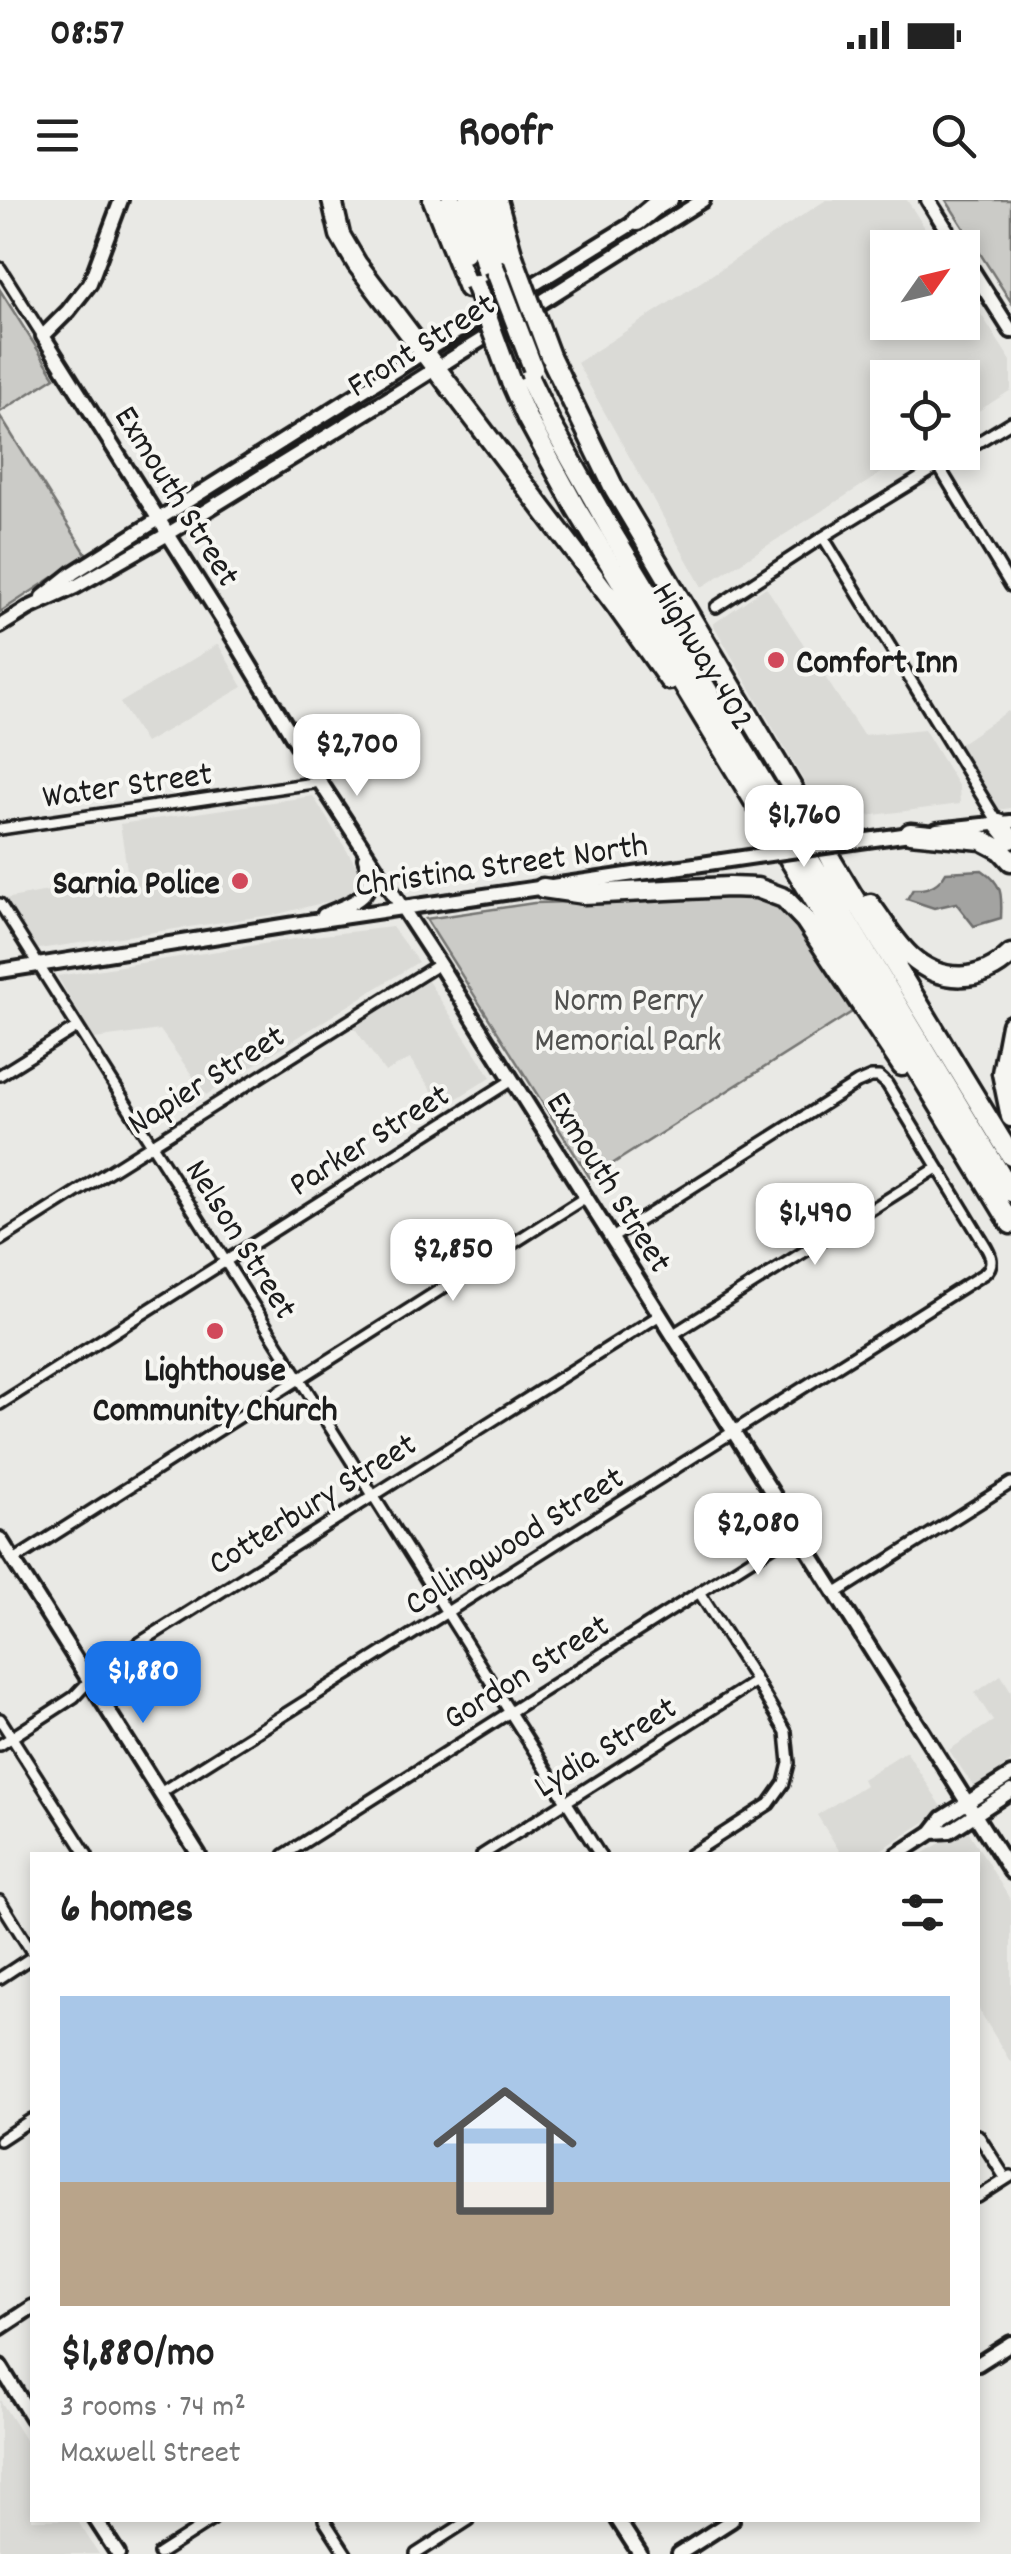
<!DOCTYPE html>
<html lang="en">
<head>
<meta charset="utf-8">
<style>
	body { margin:0; font-family:Dekko,sans-serif; background:#f2f2f2; color:#222; height:100vh; display:flex; flex-direction:column; font-size:38px; white-space:nowrap }
	* { box-sizing:border-box; margin:0 }
	p { font-size:32px; color:#767676 }
	.icon { flex:none; width:55px; height:55px; fill:none; stroke:currentColor; stroke-width:2; stroke-linecap:round; stroke-linejoin:round }
	.map { position:relative; flex:1; overflow:hidden }
	.drawer { position:absolute; left:30px; top:1652px; width:950px; height:670px; display:flex; flex-direction:column; background:#fff; border-radius:0px; box-shadow:0 5px 15px #0003 }
	.drawer>* { flex:none }
	.needle { width:65px; rotate:56deg }
	.fabs { position:absolute; left:870px; top:30px; display:grid; gap:20px }
	.fabs a { display:grid; place-items:center; width:110px; height:110px; border-radius:0px; background:#fff; box-shadow:0 5px 15px #0003; font-size:50px }
	.price { position:absolute; translate:-50% -85px; padding:0 22px; border-radius:20px; background:#fff; color:#222; font-size:32px; line-height:65px; filter:drop-shadow(0 2px 5px #0008) }
	.price::after { content:''; position:absolute; left:50%; top:60px; width:30px; height:22px; margin-left:-15px; background:inherit; clip-path:polygon(0 0,100% 0,50% 100%) }
	.price.selected { background:#1a73e8; color:#fff }
	ul { padding:0; list-style:none }
	li { display:grid; align-content:center; gap:20px; height:530px; padding:0 30px }
	li+li { border-top:2px solid #e0e0e0 }
	li span { display:grid; place-items:center; height:310px; border-radius:0px; color:#555 }
	li>.icon { margin-inline-start:auto }
	span .icon { width:180px; height:180px; fill:#fffc; stroke-width:1 }
	li b { font-size:42px }
	h2 { display:flex; justify-content:space-between; align-items:center; height:120px; padding:0 30px; font-size:42px }
	.status { display:flex; justify-content:space-between; align-items:center; height:70px; padding:0 50px; background:#fff; direction:ltr }
	.status svg { height:28px; fill:currentColor }
	header { display:flex; justify-content:space-between; align-items:center; height:130px; padding:0 30px; background:#fff; font-size:45px; font-weight:700 }
	.map>svg:first-child { display:block }
</style>
</head>
<body>
<div class="status"><b>08:57</b><svg viewBox="0 0 49 12"><path d="M0 12V9h3v3zM5 12V6h3v6zM10 12V3h3v9zM15 12V0h3v12zM26 1h20v11H26zM47 4h2v5h-2z"/></svg></div>
<header><svg class="icon" aria-label="menu" viewBox="0 0 24 24"><path d="M4 6h16M4 12h16M4 18h16"/></svg>Roofr<svg class="icon" aria-label="search" viewBox="0 0 24 24"><circle cx="10" cy="10" r="6"/><path d="M15 15l6 6"/></svg></header>
<div class="map">
<svg width="1011" height="2354" viewBox="0 0 1011 2354">
	<rect width="100%" height="100%" fill="#e9e9e5"/>
	<filter id="ink" filterUnits="userSpaceOnUse"><feTurbulence type="fractalNoise" baseFrequency=".01" numOctaves="2"/><feDisplacementMap in="SourceGraphic" scale="20" xChannelSelector="R" yChannelSelector="G"/><feConvolveMatrix kernelMatrix="1 2 1 2 8 2 1 2 1" color-interpolation-filters="sRGB"/></filter>
	<g filter="url(#ink)">
		<path fill="#dadad6" d="M826,0H907L937,47L888,48V122H962L963,86L1011,161V190L963,221L962,178H888V252L913,253L702,387L577,163Z
			M766,387L863,535L924,529L959,587L960,604L827,621L713,424Z
			M218,444L243,487L145,543L120,503Z
			M1008,511L1011,515V608L998,610L958,545Z
			M313,596L362,675L354,695L278,714L32,750L5,699L128,676L120,624Z
			M392,727L418,762L206,895L160,830L94,839L57,776L314,736Z
			M428,781L491,877L443,907L410,859L385,872L354,827Z
			M1001,1475L1011,1491V1562L974,1587L949,1550L993,1521L975,1493Z
			M906,1551L944,1610L873,1655H842L817,1615L865,1585L862,1579Z
			M966,1627L1011,1701V1863L978,1808V1655H921Z
			M0,2200L32,2251V2320H77L99,2354H0Z"/>
		<path fill="#cbcbc7" stroke="#747472" stroke-width="2.5" d="M946,0H1011V102Z
			M0,90L55,177L0,212Z
			M0,216L87,355L0,412Z
			M723,695C756,696 774,697 797,722L852,812L590,978L426,719L534,703L692,699Z"/>
		<path fill="#a3a3a1" stroke="#6d6d6c" stroke-width="2.5" d="M982,670C1003,684 1002,695 1001,718L974,726L956,703L934,708L907,699L913,689C928,690 939,685 946,672Z"/>
		<g fill="none" stroke-linecap="round" stroke-linejoin="round">
			<g stroke="#1c1c1c" stroke-width="16">
				<path id="street" d="M0,68L43,136
					M962,252L1011,222
					M939,267L1011,386
					M823,337L999,624
					M716,407L823,337L962,252
					M0,629L320,582
					M0,704L600,1655
					M0,875L77,827
					M0,1040L439,764
					M672,1135L937,968
					M0,1204L512,880
					M14,1360L586,997
					M835,1394L1011,1283
					M0,1519L87,1655
					M0,1545L74,1497L103,1466L660,1115
					M160,1593L985,1073C998,1062 987,1049 980,1037L887,884L879,877H871L857,883L612,1038
					M284,1655L796,1331
					M482,1655L756,1481
					M690,1655L769,1604L784,1583L789,1563L786,1532L756,1481L699,1392
					M0,1701L32,1752
					M0,1778L32,1757
					M978,1935L1006,1979
					M0,1940L32,1919
					M978,1997L1011,1976
					M324,2320L346,2354
					M159,2354L212,2320
					M416,2354L469,2320"/>
			</g>
			<g stroke="#1c1c1c" stroke-width="20">
				<path id="secondary" d="M121,0L90,83L68,111L43,136L228,429L320,582L439,764L1011,1672
					M928,0L958,48
					M962,54L1011,131
					M43,397L73,373L424,152L671,0
					M0,426L29,408L75,387L168,334L389,198L703,0
					M937,630L1011,622
					M846,643L917,633
					M324,715C354,702 380,697 365,658
					M0,771L307,722L756,656
					M0,1339L199,1655
					M932,1632L950,1631L1011,1591
					M897,1655L932,1632L943,1618L1011,1575
					M0,2128L32,2107
					M978,2164L1011,2143
					M0,2166L32,2218
					M96,2320L118,2354
					M618,2320L640,2354
					M679,2354L732,2320"/>
			</g>
			<g stroke="#1c1c1c" stroke-width="25">
				<path id="highway" d="M332,0L340,35L357,64L617,407L669,480
					M433,0L468,88
					M451,0L465,53
					M468,0L488,74
					M484,0L503,66
					M497,0L513,57
					M637,21L662,0
					M550,156L615,290L810,618L833,663L1011,956
					M526,172L551,224L610,329L1011,992
					M511,182L527,218L576,308L1011,1024
					M999,624L1011,639
					M910,633L982,640L1001,650L1011,661
					M543,688L584,694L729,687L757,688L784,698L805,720L902,866
					M870,704C883,721 894,741 910,756C941,784 981,783 1011,754
					M1011,825L1002,873L1011,917"/>
			</g>
			<use href="#street" stroke="#f6f6f2" stroke-width="9"/>
			<use href="#secondary" stroke="#f6f6f2" stroke-width="12"/>
			<use href="#highway" stroke="#f6f6f2" stroke-width="18"/>
			<g stroke="#1c1c1c" stroke-width="20" stroke-linecap="butt">
				<path id="secondary-bridge" d="M756,656L846,643"/>
			</g>
			<g stroke="#1c1c1c" stroke-width="25" stroke-linecap="butt">
				<path id="highway-bridge" d="M513,57L550,156
					M495,69L533,168
					M475,84L511,182"/>
			</g>
			<use href="#secondary-bridge" stroke="#f6f6f2" stroke-width="12"/>
			<use href="#highway-bridge" stroke="#f6f6f2" stroke-width="18"/>
		</g>
	</g>
	<g fill="#d1495b" stroke="#f6f6f2" stroke-width="4">
		<circle cx="776" cy="460" r="10"/>
		<circle cx="240" cy="681" r="10"/>
		<circle cx="215" cy="1131" r="10"/>
	</g>
	<g text-anchor="middle" stroke-width="8" stroke-linejoin="round" paint-order="stroke">
		<g font-size="35" fill="#1c1c1c" stroke="#f6f6f2">
			<text transform="translate(420 143) rotate(-32)" y="12">Front Street</text>
			<text transform="translate(179 295) rotate(58)" y="12">Exmouth Street</text>
			<text transform="translate(705 455) rotate(59)" y="12">Highway 402</text>
			<text transform="translate(127 583) rotate(-8)" y="12">Water Street</text>
			<text transform="translate(501 663) rotate(-8)" y="12">Christina Street North</text>
			<text transform="translate(205 878) rotate(-32)" y="12">Napier Street</text>
			<text transform="translate(368 938) rotate(-32)" y="12">Parker Street</text>
			<text transform="translate(611 981) rotate(58)" y="12">Exmouth Street</text>
			<text transform="translate(243 1038) rotate(58)" y="12">Nelson Street</text>
			<text transform="translate(311 1302) rotate(-32)" y="12">Cotterbury Street</text>
			<text transform="translate(513 1339) rotate(-32)" y="12">Collingwood Street</text>
			<text transform="translate(525 1470) rotate(-32)" y="12">Gordon Street</text>
			<text transform="translate(604 1545) rotate(-32)" y="12">Lydia Street</text>
		</g>
		<g font-size="35" font-weight="bold" fill="#1c1c1c" stroke="#f6f6f2" text-anchor="start">
			<text x="796" y="472">Comfort Inn</text>
			<text x="220" y="693" text-anchor="end">Sarnia Police</text>
			<text x="215" y="1180" text-anchor="middle">Lighthouse<tspan x="215" dy="40">Community Church</tspan></text>
		</g>
		<g font-size="35" fill="#51514f" stroke="#f6f6f2">
			<text x="628" y="810">Norm Perry<tspan x="628" dy="40">Memorial Park</tspan></text>
		</g>
	</g>
</svg>
<div class="fabs">
<a><svg class="needle" viewBox="-14 -14 28 28"><path d="M0-13l5 13h-10z" fill="#e53935"/><path d="M0 13l5-13h-10z" fill="#767676"/></svg></a>
<a><svg class="icon" aria-label="locate" viewBox="0 0 24 24"><circle cx="12" cy="12" r="6"/><path d="M12 2v4M12 18v4M2 12h4M18 12h4"/></svg></a>
</div>
<b class="price" style="left:357px;top:599px">$2,700</b>
<b class="price" style="left:804px;top:670px">$1,760</b>
<b class="price" style="left:815px;top:1068px">$1,490</b>
<b class="price" style="left:453px;top:1104px">$2,850</b>
<b class="price" style="left:758px;top:1378px">$2,080</b>
<b class="price selected" style="left:143px;top:1526px">$1,880</b>
<section class="drawer">
<h2>6 homes<svg class="icon" aria-label="filters" viewBox="0 0 24 24"><path d="M4 7h16M4 17h16"/><circle cx="9" cy="7" r="2"/><circle cx="15" cy="17" r="2"/></svg></h2>
<ul>
<li><span style="background:linear-gradient(#a9c7e8 60%,#b9a48a 0)"><svg class="icon" aria-label="home" viewBox="0 0 24 24"><path d="M3 11l9-7 9 7M6 9v11h12V9"/></svg></span><div><b>$1,880/mo</b><p>3 rooms · 74 m²</p><p>Maxwell Street</p></div></li>
</ul>
</section>
</div>
</body>
</html>
